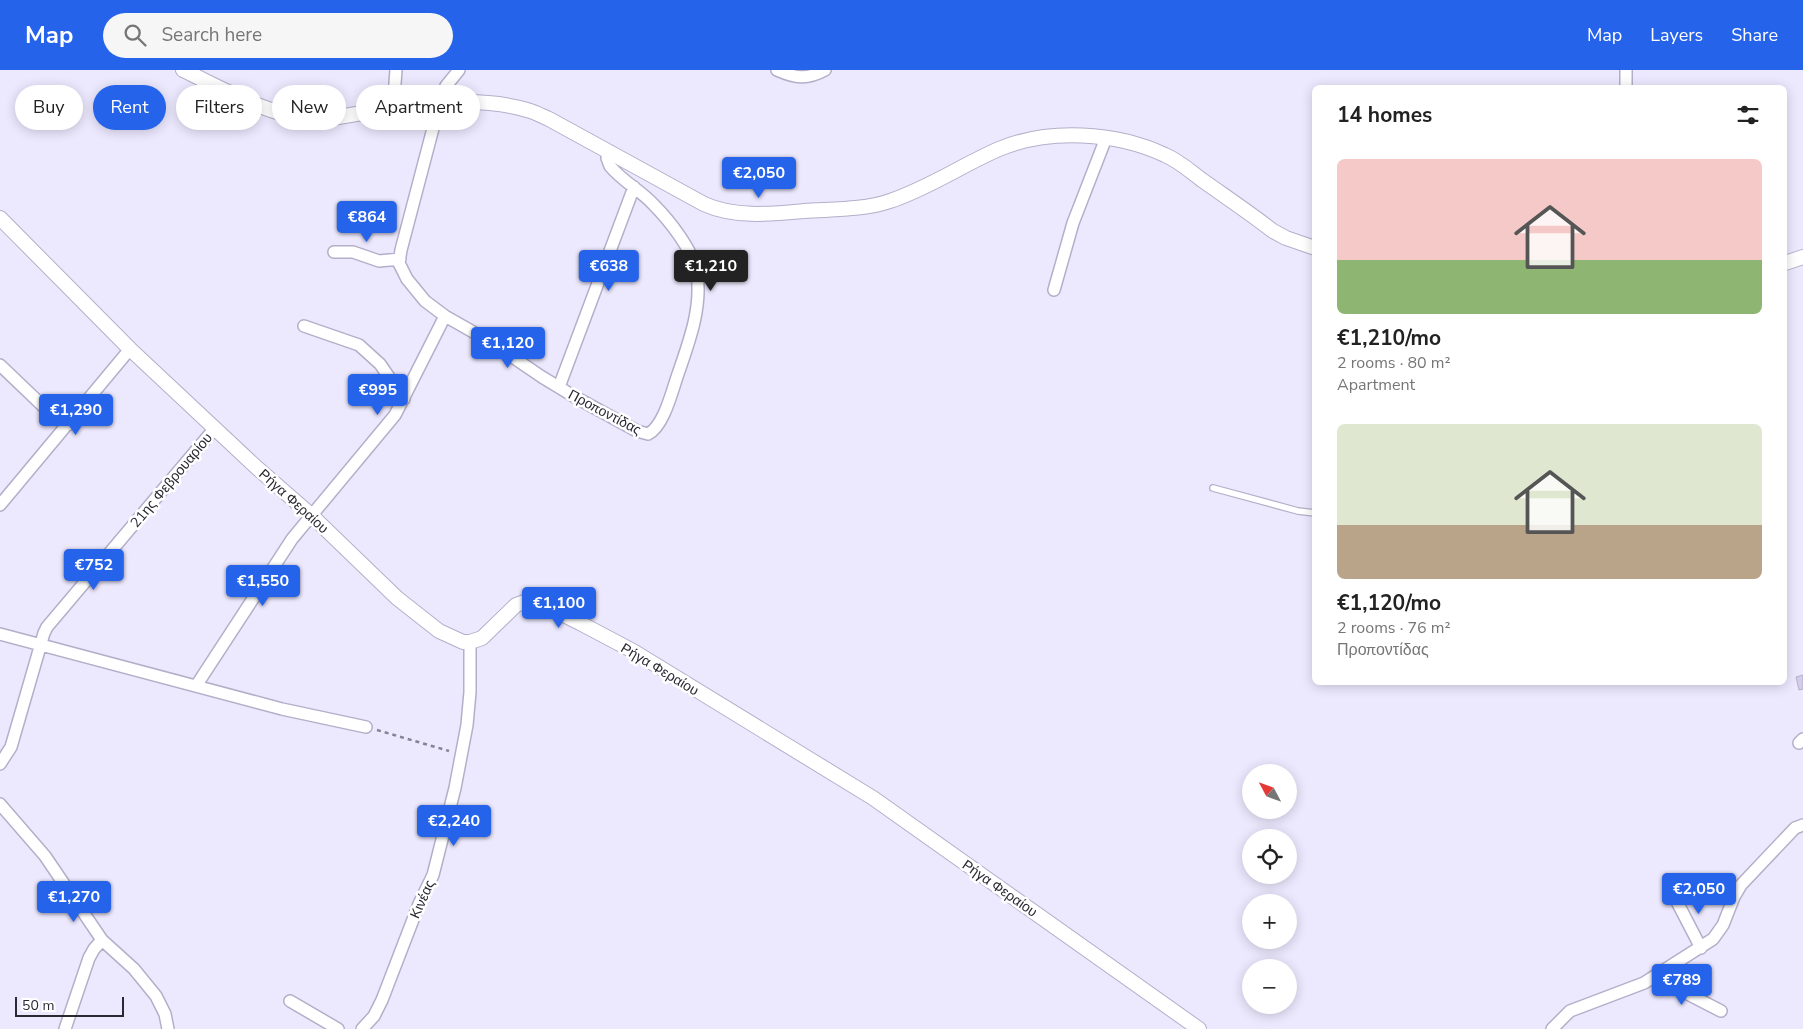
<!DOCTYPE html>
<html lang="en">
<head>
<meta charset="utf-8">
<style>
	body { margin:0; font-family:"Nunito Sans",sans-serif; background:#f6f6f6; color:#222; height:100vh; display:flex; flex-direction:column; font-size:19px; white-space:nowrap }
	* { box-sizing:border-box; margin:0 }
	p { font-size:16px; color:#767676 }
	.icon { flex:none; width:28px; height:28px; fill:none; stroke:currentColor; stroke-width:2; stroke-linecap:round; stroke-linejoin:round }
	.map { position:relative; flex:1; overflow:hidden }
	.details { position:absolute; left:1312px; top:15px; width:475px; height:600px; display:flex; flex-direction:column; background:#fff; border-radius:8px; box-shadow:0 2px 12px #0003 }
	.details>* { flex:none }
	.guide { position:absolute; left:15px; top:15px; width:475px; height:45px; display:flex; gap:10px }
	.needle { width:32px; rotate:311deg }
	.buttons { position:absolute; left:1242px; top:694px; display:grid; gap:10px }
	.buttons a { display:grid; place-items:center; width:55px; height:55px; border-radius:50%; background:#fff; box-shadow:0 2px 12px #0003; font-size:25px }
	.scale { position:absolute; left:15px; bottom:12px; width:109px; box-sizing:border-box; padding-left:5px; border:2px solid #2a2832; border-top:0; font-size:14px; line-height:18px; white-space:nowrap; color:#2a2832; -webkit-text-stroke:4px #fff; paint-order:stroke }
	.price { position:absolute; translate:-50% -42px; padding:0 11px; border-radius:5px; background:#2563eb; color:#fff; font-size:16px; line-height:32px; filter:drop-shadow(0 1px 2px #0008) }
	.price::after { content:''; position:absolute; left:50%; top:30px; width:15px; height:11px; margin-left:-8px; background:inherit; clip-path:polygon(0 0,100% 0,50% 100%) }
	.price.current { background:#222; color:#fff }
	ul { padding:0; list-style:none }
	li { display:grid; align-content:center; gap:10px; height:265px; padding:0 25px }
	li span { display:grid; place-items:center; height:155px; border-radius:8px; color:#555 }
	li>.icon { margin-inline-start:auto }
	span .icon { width:90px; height:90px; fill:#fffc; stroke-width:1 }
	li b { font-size:21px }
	h2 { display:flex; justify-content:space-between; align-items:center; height:60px; padding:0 25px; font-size:21px }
	.pill { padding:0 18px; border-radius:22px; background:#fff; box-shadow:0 2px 12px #0003; font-size:18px; line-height:45px }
	.pill.current { background:#2563eb; color:#fff }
	header { display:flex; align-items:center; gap:30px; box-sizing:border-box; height:70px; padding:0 25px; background:#2563eb; color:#fff }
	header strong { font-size:24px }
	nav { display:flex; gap:28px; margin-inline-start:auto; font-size:18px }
	.search { width:350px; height:45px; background:#f6f6f6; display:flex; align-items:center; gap:12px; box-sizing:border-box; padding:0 18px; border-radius:28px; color:#767676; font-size:19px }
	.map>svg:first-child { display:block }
</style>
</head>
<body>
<header>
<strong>Map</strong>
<div class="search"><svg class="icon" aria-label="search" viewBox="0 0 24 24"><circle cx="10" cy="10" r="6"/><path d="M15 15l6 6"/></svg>Search here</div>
<nav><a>Map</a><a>Layers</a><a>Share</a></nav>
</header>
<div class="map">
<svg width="1803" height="959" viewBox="0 0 1803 959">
	<rect width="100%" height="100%" fill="#ece8fe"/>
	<path fill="#d3cde9" stroke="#b5afca" d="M1803,605V619L1799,620L1796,607Z"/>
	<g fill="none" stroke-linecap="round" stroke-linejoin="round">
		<g stroke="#b4afc9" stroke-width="8">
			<path id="service" d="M1213,418L1298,441L1315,443"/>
		</g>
		<g stroke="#b4afc9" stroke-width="14">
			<path id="minor" d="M459,0L446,16L441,28L401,180L399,193L407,209L425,231L445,246L489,271L542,307L575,327L637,361L648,364C664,356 672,321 678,304C689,272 702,238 697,204C694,181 669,150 653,134C640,120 622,111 610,96L607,88L609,81
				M777,0C795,8 807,10 825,0
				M1626,0V18
				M393,39L396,0
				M334,182H353L379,191L400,189
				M1054,220L1073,153L1106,68
				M304,256L359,275L380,294L404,329
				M0,295L46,339L68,355
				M559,317L634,117
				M0,435L130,279
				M0,564L282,639L366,657
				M196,616L292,469L395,345L445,246
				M1799,673L1803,669
				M0,694L11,677L44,563L47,557L215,358
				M0,734L45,786L102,870L134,899L156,926L165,944L168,959
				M1673,824L1701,878
				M1655,907L1721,941
				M290,931L338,959
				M65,959L89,888L94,879L102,870
				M362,959L374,946L382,930L419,834L433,805L455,718L467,655L470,622V572
				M1552,959L1570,941L1644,913L1713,869L1723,855L1734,827L1741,815L1795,758L1803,755"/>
		</g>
		<g stroke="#b4afc9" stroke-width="16">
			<path id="tertiary" d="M183,0C223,19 273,48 318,50C382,41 464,21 527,40C535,42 542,46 549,49L704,134C735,148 771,144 804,141C832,139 864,140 890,131C929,118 962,95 999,79C1049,58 1116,62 1165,85C1179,91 1190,101 1202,110C1226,127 1250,143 1273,161L1286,168L1315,178
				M0,148L130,279L256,397L311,445L397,528L439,561L463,572H470L482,568L516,535L527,531L540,533L580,553L633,581L873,728L1199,959
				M1785,193L1803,187"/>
		</g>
		<path stroke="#858392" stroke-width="2.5" stroke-dasharray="4 4" stroke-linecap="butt" d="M377,660L449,681"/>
		<use href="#service" stroke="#fff" stroke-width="5.5"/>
		<use href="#minor" stroke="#fff" stroke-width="11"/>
		<use href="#tertiary" stroke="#fff" stroke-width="14"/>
	</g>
	<g text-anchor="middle" stroke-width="5" stroke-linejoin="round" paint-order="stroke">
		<g font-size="14" fill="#2a2832" stroke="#fff">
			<text transform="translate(605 342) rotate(28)" y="5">Προποντίδας</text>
			<text transform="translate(171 410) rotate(-50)" y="5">21ης Φεβρουαρίου</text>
			<text transform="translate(294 431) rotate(42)" y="5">Ρήγα Φεραίου</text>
			<text transform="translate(660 599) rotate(31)" y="5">Ρήγα Φεραίου</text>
			<text transform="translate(1000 818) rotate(35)" y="5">Ρήγα Φεραίου</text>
			<text transform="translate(422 829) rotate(-66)" y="5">Κινέας</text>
		</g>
	</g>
</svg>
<div class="buttons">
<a><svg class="needle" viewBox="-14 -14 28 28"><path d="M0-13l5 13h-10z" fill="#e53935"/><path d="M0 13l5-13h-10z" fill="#767676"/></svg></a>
<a><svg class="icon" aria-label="locate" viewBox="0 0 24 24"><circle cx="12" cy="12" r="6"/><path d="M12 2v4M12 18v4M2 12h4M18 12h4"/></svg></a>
<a>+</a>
<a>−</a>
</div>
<div class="scale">50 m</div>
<b class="price" style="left:759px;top:129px">€2,050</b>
<b class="price" style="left:367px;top:173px">€864</b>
<b class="price" style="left:609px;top:222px">€638</b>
<b class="price current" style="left:711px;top:222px">€1,210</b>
<b class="price" style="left:508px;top:299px">€1,120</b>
<b class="price" style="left:378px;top:346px">€995</b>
<b class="price" style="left:76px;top:366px">€1,290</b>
<b class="price" style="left:94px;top:521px">€752</b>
<b class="price" style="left:263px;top:537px">€1,550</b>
<b class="price" style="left:559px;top:559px">€1,100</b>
<b class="price" style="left:454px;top:777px">€2,240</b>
<b class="price" style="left:1699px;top:845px">€2,050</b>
<b class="price" style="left:74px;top:853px">€1,270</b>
<b class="price" style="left:1682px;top:936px">€789</b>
<div class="guide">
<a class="pill">Buy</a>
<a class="pill current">Rent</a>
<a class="pill">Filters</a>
<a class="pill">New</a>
<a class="pill">Apartment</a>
</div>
<section class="details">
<h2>14 homes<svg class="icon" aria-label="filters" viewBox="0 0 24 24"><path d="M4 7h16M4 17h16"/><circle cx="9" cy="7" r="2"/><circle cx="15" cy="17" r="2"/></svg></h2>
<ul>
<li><span style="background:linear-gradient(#f6c9c9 65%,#8fb573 0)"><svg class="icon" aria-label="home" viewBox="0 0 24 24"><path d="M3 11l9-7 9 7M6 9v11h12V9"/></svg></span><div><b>€1,210/mo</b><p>2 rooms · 80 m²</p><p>Apartment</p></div></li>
<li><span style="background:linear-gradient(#dfe7d0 65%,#b9a48a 0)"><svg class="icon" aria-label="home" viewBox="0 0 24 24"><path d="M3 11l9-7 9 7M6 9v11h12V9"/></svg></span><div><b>€1,120/mo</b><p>2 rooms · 76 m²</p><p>Προποντίδας</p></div></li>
</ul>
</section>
</div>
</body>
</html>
